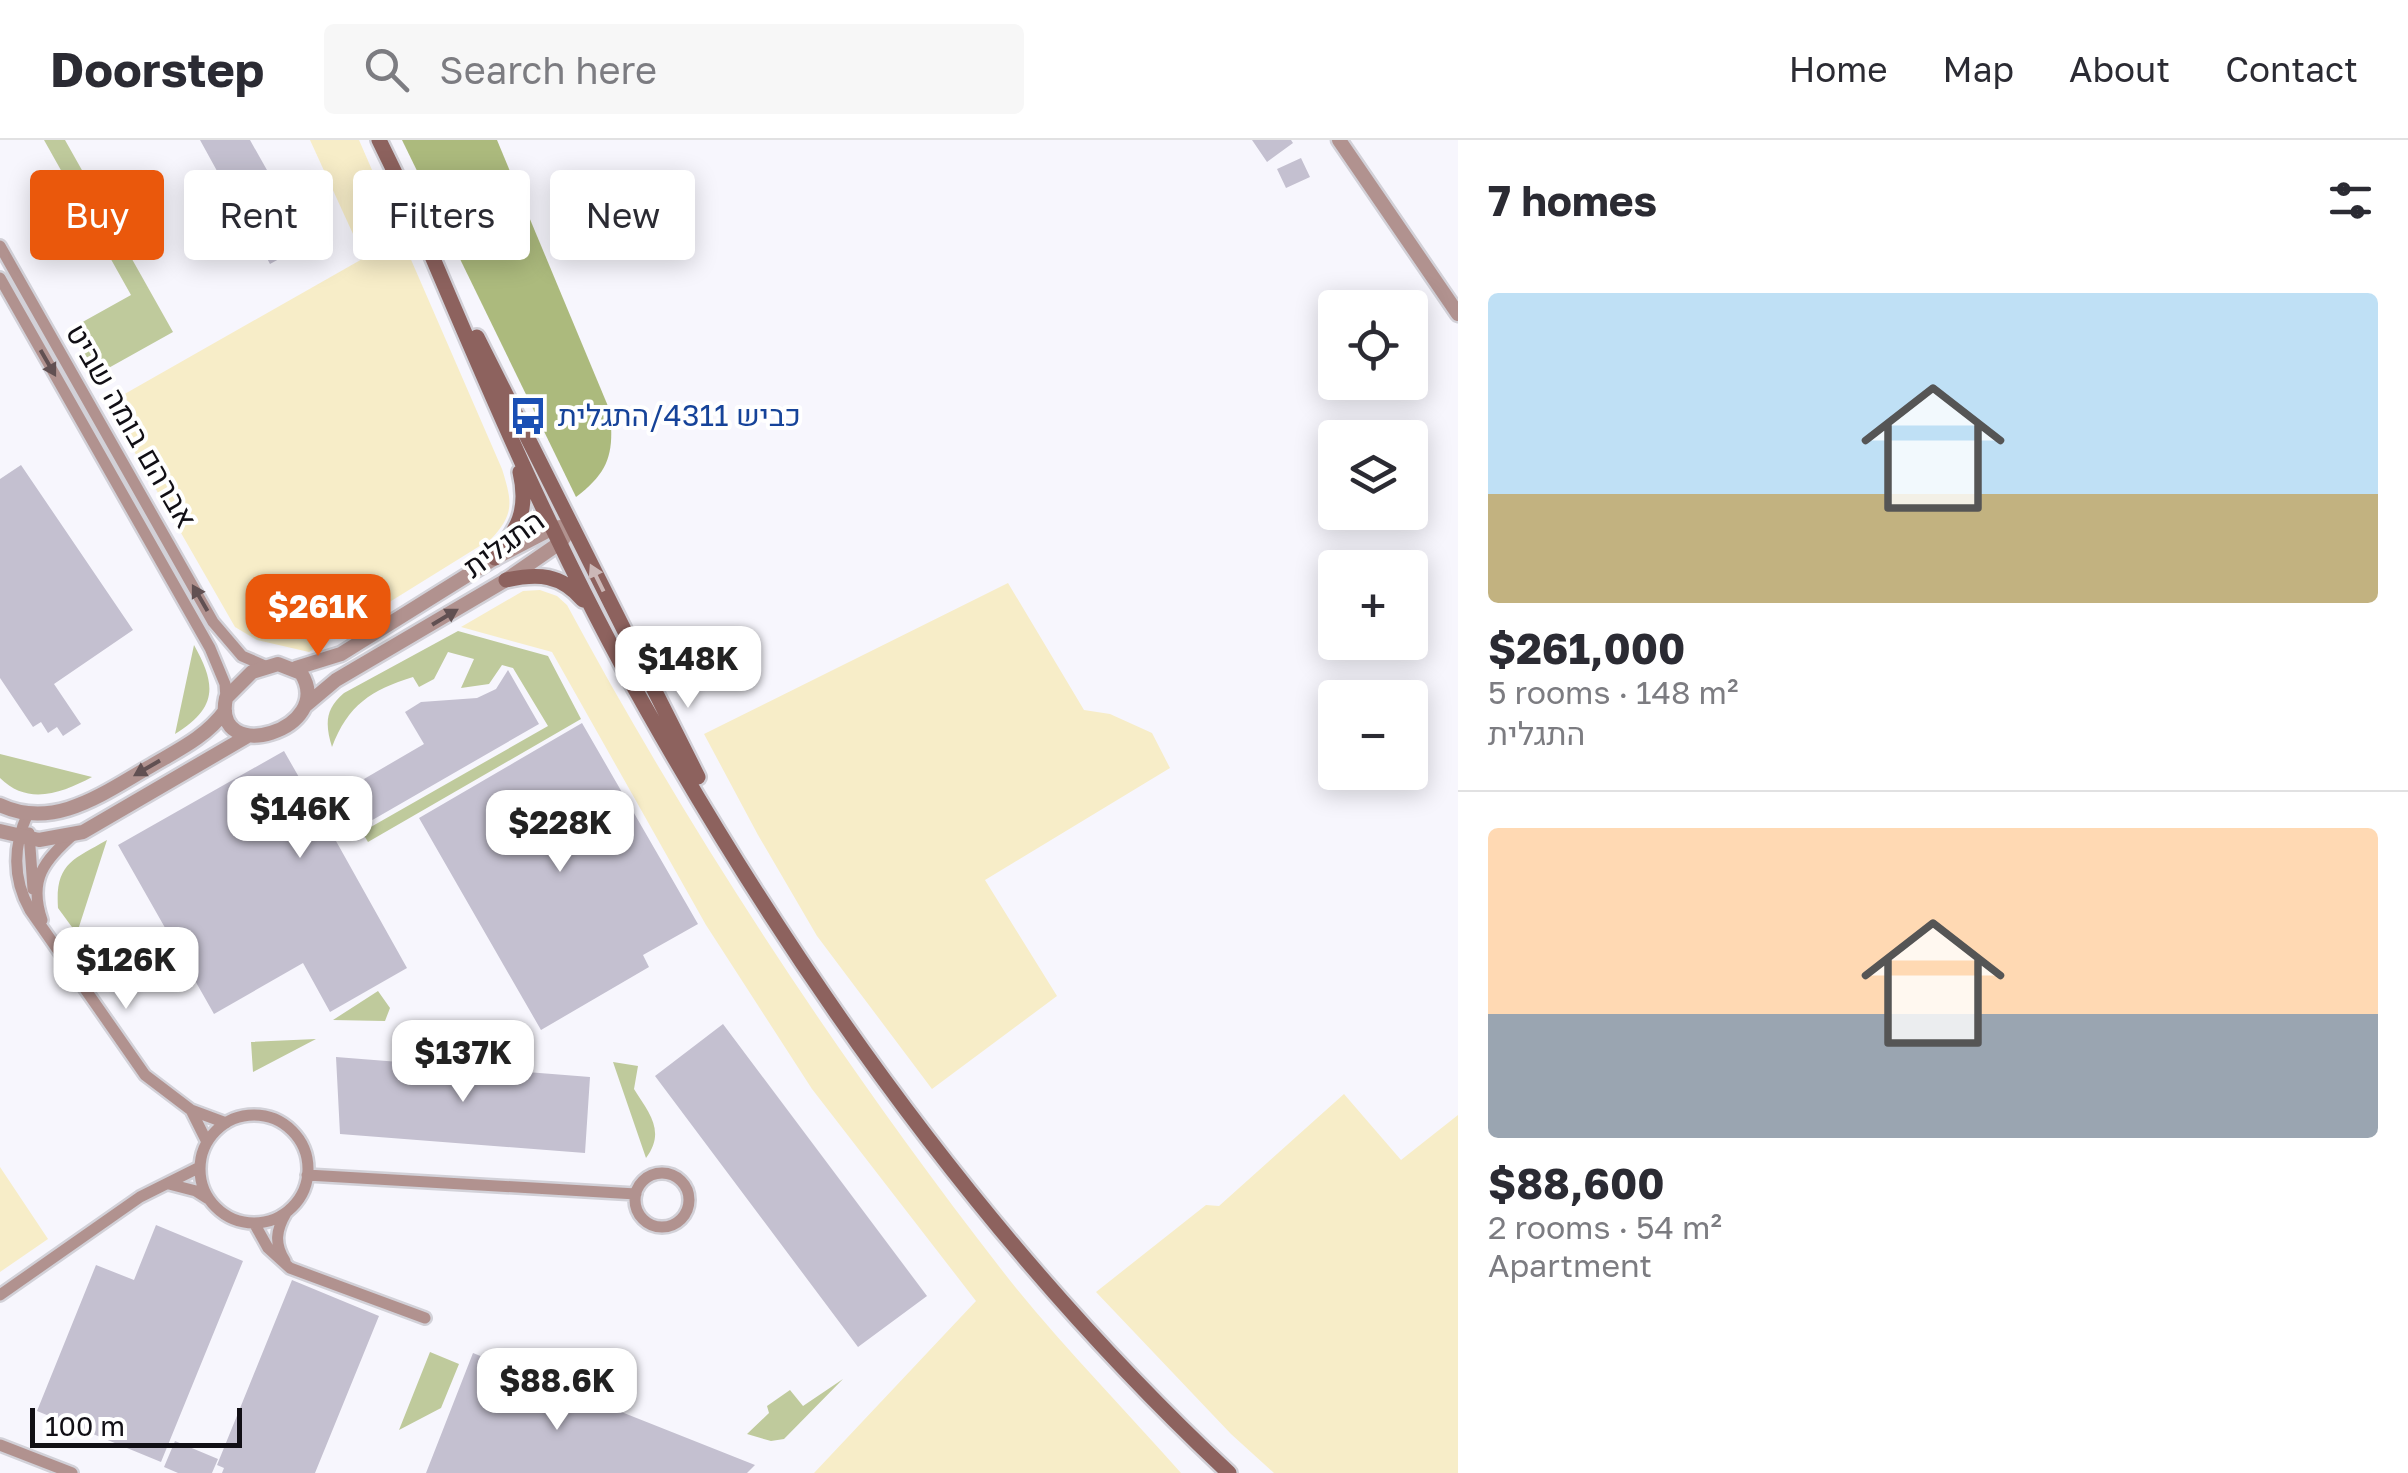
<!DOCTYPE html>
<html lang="en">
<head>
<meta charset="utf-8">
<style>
	body { margin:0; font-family:"Golos Text",Heebo,sans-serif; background:#f7f7f7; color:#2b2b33; height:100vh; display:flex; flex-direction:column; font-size:38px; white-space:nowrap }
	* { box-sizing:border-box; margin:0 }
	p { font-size:32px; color:#7c7c81 }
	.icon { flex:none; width:55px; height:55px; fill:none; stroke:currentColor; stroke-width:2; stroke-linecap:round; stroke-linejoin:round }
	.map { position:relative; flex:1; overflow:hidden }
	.details { display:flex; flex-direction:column; background:#fff; width:950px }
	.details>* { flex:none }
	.top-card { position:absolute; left:30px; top:30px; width:950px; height:90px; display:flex; gap:20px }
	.tools { position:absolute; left:1318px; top:150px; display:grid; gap:20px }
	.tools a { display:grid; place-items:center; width:110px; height:110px; border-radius:10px; background:#fff; box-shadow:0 5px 25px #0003; font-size:50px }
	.scale { position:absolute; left:30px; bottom:25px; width:212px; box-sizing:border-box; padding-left:10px; border:5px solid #110f15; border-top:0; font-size:28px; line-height:35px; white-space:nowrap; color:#110f15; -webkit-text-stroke:8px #fff; paint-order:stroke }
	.price { position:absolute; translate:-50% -85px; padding:0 22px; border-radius:20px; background:#fff; color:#222; font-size:32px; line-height:65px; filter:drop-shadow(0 2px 5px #0008) }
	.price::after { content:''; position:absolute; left:50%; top:60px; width:30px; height:22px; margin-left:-15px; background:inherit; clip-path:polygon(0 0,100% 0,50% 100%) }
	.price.selected { background:#ea580c; color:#fff }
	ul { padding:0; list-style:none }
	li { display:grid; align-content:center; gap:20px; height:530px; padding:0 30px }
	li+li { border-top:2px solid #e1e1e2 }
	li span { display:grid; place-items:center; height:310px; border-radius:10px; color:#555 }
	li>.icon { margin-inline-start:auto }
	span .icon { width:180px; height:180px; fill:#fffc; stroke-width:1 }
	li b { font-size:42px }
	h2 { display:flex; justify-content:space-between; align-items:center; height:120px; padding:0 30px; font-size:42px }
	.tag { padding:0 35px; border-radius:10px; background:#fff; box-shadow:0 5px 25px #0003; font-size:35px; line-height:90px }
	.tag.selected { background:#ea580c; color:#fff }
	header { display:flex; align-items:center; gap:60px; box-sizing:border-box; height:140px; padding:0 50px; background:#fff; border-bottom:2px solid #e1e1e2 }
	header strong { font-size:48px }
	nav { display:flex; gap:55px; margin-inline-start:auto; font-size:35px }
	.search { width:700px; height:90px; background:#f7f7f7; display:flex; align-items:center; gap:25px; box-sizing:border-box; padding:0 35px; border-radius:10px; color:#7c7c81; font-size:38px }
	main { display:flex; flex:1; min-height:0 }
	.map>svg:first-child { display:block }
</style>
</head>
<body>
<header>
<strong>Doorstep</strong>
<div class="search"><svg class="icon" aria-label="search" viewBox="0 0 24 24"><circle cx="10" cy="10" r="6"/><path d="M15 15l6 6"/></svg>Search here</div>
<nav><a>Home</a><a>Map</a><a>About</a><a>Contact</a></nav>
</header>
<main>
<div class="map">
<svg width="1458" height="1333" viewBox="0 0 1458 1333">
	<rect width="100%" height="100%" fill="#f7f6fd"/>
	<path fill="#bfca9c" d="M44,0H65L173,192L96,235L70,189L131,155Z
		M458,491L548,516L581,579L368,702L362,692L548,586L513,528L502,525L489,544L461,548L474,519L448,512L434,539L419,547L413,537C371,550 348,565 332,607C325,584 325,569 344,553Z
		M194,505C217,546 217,568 175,594Z
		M0,614L92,637C62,653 28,666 0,638Z
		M107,700L77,793V794L58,768C55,724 72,720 107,700Z
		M378,851L390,868L385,881L333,880Z
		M316,899L253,932L251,902Z
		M613,922L638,926L634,949C649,973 666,991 646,1018Z
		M430,1212L459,1224L441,1268L399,1290Z
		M843,1239L784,1299L771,1301L747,1294L769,1273L767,1266L790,1250L803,1266Z"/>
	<path fill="#acba7d" d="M402,0H497L610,271C614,313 610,331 576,357Z"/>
	<path fill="#f7edc8" d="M310,0H359L502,329C512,361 515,374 491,399L309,512L257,500L235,487L107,264L364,118Z
		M1008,443L1084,570L1110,574L1152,593L1170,628L985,740L1057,856L932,949L817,796L758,695L704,594Z
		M540,450L557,456L567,465C692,697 839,920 1001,1129C1056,1200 1122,1266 1181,1333H814L976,1161L812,949L706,785L552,512L461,487L523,451Z
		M1344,954L1401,1020L1458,975V1333H1274L1231,1294L1096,1152L1206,1065L1219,1066Z
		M0,1027L48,1099L0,1132Z"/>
	<path fill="#c4c0d0" d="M200,0H250L308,103L270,124L246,79L261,71L238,30L222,40Z
		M1252,0H1291L1293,3L1267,22Z
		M1301,18L1310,37L1286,48L1277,29Z
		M1404,159L1422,183L1410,192V168H1394Z
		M21,325L133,490L54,544L81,584L63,596L57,587L48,593L41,582L33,587L0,538V339Z
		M508,530L539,584L336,701L407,828L330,872L303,823L214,874L118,705L284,611L316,667L424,604L405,572L421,562L477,558L496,549Z
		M582,583L698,784L643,815L649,827L541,890L419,678Z
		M723,884L927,1156L858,1207L655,936Z
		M336,917L590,937L585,1013L340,994Z
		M156,1085L243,1121L161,1322L37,1271L96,1125L134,1140Z
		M292,1140L379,1176L315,1333H222L224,1328L217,1325Z
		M473,1213L755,1325L747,1333H426Z
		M175,1301L218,1319L212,1333H178L164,1327Z"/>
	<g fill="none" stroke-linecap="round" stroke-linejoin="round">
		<g stroke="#d2d1d8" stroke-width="16">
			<path id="minor" d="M0,106L213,482L242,516L265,526
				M0,138L210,508L225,544L226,558
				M28,673C13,706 12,738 30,770L145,935L191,970L226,983
				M29,693L33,749
				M42,780C28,739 44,721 74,694
				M191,970L207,1002
				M200 1029a54 54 0 1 1 108 0a54 54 0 1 1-108 0Z
				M635 1060a27 27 0 1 1 54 0a27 27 0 1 1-54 0Z
				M307,1035L636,1054
				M169,1044L196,1051L207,1058
				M254,1083L268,1108L290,1128L425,1178
				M285,1121C274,1104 276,1090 286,1073
				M0,1155L140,1057L200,1027
				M0,1305L72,1333"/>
		</g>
		<g stroke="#d2d1d8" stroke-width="19">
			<path id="tertiary" d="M1339,0L1458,174
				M278,524L301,533C337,590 211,627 226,558L252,532Z
				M296,528L341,514L495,418L553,388L561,387
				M305,566L336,540L506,440L561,402L571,387
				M0,665C55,691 105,652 151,626C178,610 206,597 225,571
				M0,691L39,700L83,692L246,597"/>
		</g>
		<g stroke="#d2d1d8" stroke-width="20">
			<path id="secondary" d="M379,0L415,74
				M412,69C484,239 556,411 648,572C806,851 995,1114 1229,1333
				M477,197L698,637
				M495,418C518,389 529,370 520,332
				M506,440C538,433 561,434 583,460"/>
		</g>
		<use href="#minor" stroke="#b1928f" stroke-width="11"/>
		<use href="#tertiary" stroke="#b1928f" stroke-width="14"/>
		<use href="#secondary" stroke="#8d625e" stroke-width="15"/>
	</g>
	<defs><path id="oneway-solid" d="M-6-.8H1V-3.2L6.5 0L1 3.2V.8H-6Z" transform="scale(2.5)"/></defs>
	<g fill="#615052">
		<use href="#oneway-solid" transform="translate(48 223) rotate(60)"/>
		<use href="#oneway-solid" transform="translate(200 458) rotate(-120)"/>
		<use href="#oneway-solid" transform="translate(445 477) rotate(-31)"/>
		<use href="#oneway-solid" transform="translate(147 628) rotate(150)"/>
	</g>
	<use fill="#ccb8b7" href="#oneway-solid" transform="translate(597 438) rotate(-116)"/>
	<defs>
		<g id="bus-bare" transform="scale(3)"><path d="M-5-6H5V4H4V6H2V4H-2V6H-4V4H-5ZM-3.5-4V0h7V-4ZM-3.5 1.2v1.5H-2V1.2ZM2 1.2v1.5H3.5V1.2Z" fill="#1a4fb4" stroke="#fff" stroke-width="2.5" paint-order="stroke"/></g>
	</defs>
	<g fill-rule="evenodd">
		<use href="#bus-bare" x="528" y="276"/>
	</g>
	<g text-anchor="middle" stroke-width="8" stroke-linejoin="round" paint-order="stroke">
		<g font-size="30" fill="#164399" stroke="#fff" text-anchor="start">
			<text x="558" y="286">כביש 4311/התגלית</text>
		</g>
		<g font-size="30" fill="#110f15" stroke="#fff">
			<text transform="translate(131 286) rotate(60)" y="10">אברהם בומה שביט</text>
			<text transform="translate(504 404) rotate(-36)" y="10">התגלית</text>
		</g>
	</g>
</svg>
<div class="tools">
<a><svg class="icon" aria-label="locate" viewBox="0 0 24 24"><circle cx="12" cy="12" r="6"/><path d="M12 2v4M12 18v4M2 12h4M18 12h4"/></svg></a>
<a><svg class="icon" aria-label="layers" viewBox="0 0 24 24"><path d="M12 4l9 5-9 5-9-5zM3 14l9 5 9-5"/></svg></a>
<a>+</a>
<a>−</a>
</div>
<div class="scale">100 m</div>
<b class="price selected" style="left:318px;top:519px">$261K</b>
<b class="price" style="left:688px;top:571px">$148K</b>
<b class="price" style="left:300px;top:721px">$146K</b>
<b class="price" style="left:560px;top:735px">$228K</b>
<b class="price" style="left:126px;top:872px">$126K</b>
<b class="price" style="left:463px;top:965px">$137K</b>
<b class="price" style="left:557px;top:1293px">$88.6K</b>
<div class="top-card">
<a class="tag selected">Buy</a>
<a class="tag">Rent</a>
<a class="tag">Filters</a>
<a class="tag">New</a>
</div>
</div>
<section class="details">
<h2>7 homes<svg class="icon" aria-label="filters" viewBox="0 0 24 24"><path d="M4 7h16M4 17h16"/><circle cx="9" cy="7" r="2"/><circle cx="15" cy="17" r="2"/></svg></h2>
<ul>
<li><span style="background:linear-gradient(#bfe0f5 65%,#c2b280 0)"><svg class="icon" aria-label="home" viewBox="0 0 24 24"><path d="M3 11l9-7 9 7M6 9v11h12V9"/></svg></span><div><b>$261,000</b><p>5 rooms · 148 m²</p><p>התגלית</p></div></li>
<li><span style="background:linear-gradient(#ffd9b3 60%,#9aa5b1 0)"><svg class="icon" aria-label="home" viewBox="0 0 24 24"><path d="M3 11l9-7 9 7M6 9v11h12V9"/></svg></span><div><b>$88,600</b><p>2 rooms · 54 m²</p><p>Apartment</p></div></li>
</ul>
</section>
</main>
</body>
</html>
